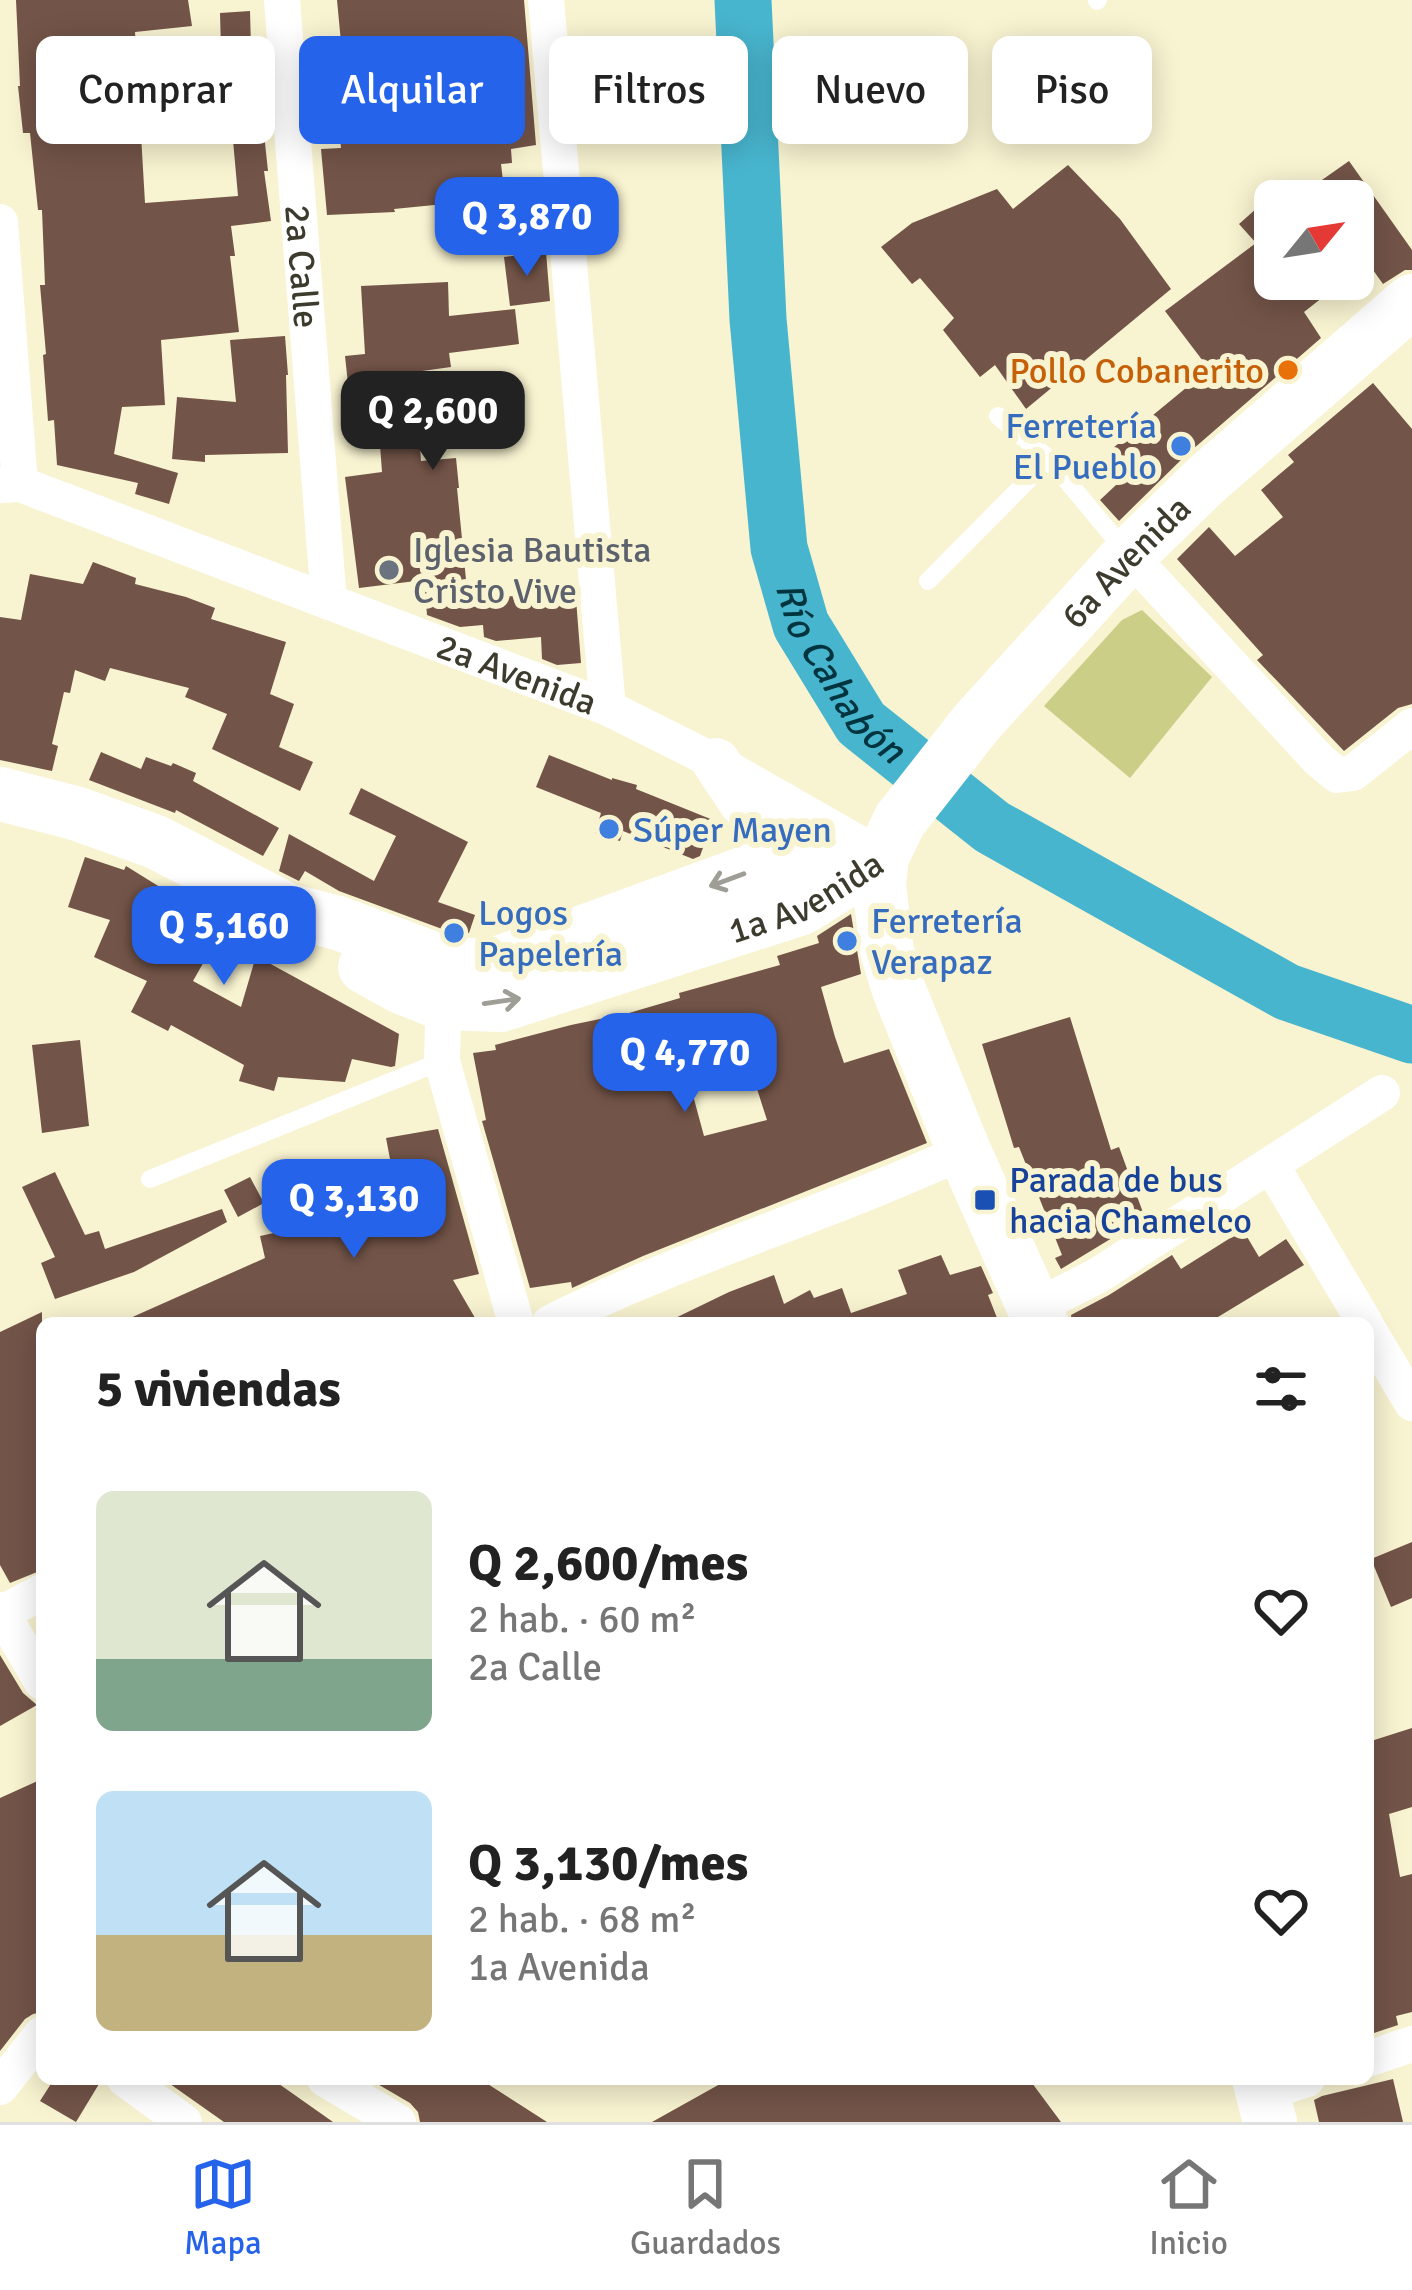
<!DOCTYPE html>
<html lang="es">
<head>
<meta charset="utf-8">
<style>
	body { margin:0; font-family:Signika,sans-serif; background:#f2f2f2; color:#222; height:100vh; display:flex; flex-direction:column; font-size:45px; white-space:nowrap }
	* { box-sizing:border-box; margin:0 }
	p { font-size:39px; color:#767676 }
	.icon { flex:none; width:66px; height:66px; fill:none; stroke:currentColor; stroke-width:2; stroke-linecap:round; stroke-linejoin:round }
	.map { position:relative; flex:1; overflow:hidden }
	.sheet { position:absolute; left:36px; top:1317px; width:1338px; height:768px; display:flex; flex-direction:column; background:#fff; border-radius:18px; box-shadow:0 6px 30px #0003 }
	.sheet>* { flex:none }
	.guide { position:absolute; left:36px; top:36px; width:1341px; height:108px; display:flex; gap:24px }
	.needle { width:78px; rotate:60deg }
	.controls { position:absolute; left:1254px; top:180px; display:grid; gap:24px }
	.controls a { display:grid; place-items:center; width:120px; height:120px; border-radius:18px; background:#fff; box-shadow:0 6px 30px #0003; font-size:60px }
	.price { position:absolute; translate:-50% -102px; padding:0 27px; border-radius:24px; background:#2563eb; color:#fff; font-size:39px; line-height:78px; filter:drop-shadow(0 3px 6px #0008) }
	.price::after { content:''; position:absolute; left:50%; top:72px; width:36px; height:27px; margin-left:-18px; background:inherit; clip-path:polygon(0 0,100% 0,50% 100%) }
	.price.selected { background:#222; color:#fff }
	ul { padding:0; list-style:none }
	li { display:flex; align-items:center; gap:36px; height:300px; padding:0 60px }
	li span { display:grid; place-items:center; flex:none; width:336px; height:240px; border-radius:18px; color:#555 }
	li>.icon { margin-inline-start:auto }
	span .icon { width:144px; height:144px; fill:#fffc; stroke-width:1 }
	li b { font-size:51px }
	h2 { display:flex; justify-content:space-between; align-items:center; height:144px; padding:0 60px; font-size:51px }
	.chip { padding:0 42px; border-radius:18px; background:#fff; box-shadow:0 6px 30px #0003; font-size:42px; line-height:108px }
	.chip.selected { background:#2563eb; color:#fff }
	.dock { display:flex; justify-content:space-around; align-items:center; height:168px; border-top:3px solid #e0e0e0; background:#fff; font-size:33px; color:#767676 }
	.dock a { display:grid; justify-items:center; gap:6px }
	.dock .selected { color:#2563eb }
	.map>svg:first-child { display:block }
</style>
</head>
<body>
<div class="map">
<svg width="1412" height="2122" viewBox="0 0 1412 2122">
	<rect width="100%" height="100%" fill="#f8f3d0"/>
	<path fill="#cbce87" d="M1142,610L1212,677L1130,778L1044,706L1122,620Z"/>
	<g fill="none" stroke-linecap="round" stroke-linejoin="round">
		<path stroke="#48b5ce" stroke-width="57" id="s1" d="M743,0L758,319L779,548L801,625L861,723L992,827L1287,992L1412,1035"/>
	</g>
	<path fill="#735448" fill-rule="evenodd" d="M16,0H188L192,26L135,32L145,203L238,196L231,118L262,115L268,171H264L271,221L231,226L235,256H230L239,332L161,340L165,405L122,407L114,454L178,473L169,504L135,494L138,483L57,465L54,420L48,421L43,355L46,354L40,285H45L42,210H38L30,133H23L18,86H20Z
		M337,0H524L536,145L511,149L512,163L501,164L505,198L394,209L395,212L327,215L321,149L341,148L334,75L344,74Z
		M250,11L251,48L221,49L220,13Z
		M1349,161L1412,250V270H1405L1383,284L1353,242V201H1292Z
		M1068,165L1120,219L1171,289L1026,409L995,365L980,377L943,330L954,318L920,278L912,284L881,247L912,223L997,189L1013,209Z
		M1275,192V279H1346L1304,312L1321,338L1185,456L1119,521L1100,500L1131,471L1113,448L1209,369L1165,311L1256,243L1239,224Z
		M546,252L550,301L510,306L504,257Z
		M448,282L449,316L515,309L519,344L449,353L451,367L415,372L421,461L456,458L459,488H457L468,600L538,594L537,589L575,586L581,663L557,665L542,659L541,637L496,641L484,637L483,625L460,627L427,615L424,580L359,588L345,477L382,472L376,390L349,393L345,356L365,354L361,286Z
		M285,336L288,375H286L288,453L205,455V462L172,459L177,397L236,402L230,340Z
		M1373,383L1412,429V704L1398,708L1344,751L1257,660L1263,655L1177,559L1209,527L1235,556L1283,517L1261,490L1294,462L1288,455Z
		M93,562L136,578L135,584L186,597L215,608L211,619L286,642L270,694L294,704L279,747L313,762L300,791L212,749L227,714L185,697L189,688L110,668L105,681L75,670L70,693L64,692L52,744L58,746L52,771L0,760V617L21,620L30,574L83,584Z
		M101,752L141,769L146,757L171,766L173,763L196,773L193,781L279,828L263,856L176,810L175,813L89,780Z
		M549,755L612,780V778L637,785L636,789L713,820L700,856L693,859L623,831L620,841L595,833L601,813L536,787Z
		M361,788L468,842L438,902L475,915L469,933H453L339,891L305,871L299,881L279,871L289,834L374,881L396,836L349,814Z
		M85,857L124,870L126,866L176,897L175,900L223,928L193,981L241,1007L256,956L399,1034L395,1066L391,1067L352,1059L345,1082L278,1077L274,1091L239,1081L244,1065L171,1025L168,1031L131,1012L147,981L94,957L110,920L68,907Z
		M851,914L861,974L821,987L835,1037L844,1063L889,1049L927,1143L643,1256L572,1288L571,1282L530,1288L482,1121L486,1120L473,1053L496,1050L495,1045L571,1025L629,1013L680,998L679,993L780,965L777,956L819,943L817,936ZM750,1067L767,1120L704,1136L691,1088Z
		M1070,1017L1111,1150L1119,1147L1145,1218L1061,1269L1055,1258L1062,1255L1019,1147L1014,1148L982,1044Z
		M80,1040L89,1126L42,1133L32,1045Z
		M438,1129L479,1274L453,1280L478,1323H119L265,1258L260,1236L399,1206L386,1138Z
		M55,1172L85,1235L99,1231L105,1249L222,1209L227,1222L134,1272L55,1299L41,1263L55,1257L22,1187Z
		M250,1177L264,1203L238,1217L224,1190Z
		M1243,1230L1259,1257L1286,1239L1304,1265L1208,1323H1072L1071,1315L1109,1295L1172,1255L1181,1269Z
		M941,1255L950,1275L981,1266L993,1293L988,1295L999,1323H665L729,1292L774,1275L784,1304L810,1290L814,1298L842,1288L851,1313L907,1294L898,1270Z
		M42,1312V1570L10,1583L0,1565V1332Z
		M1412,1542V1598L1391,1607L1371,1559Z
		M0,1655L23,1693L37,1705L0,1726Z
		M1412,1728V1807L1389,1814L1400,1877L1412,1874V2012L1396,2016L1398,2025L1371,2034L1368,2019V1742Z
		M42,1779V2012L33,2014L25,2019L0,2051V1798Z
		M54,2079H102L76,2122L40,2101Z
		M163,2079H272L333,2122H224Z
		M369,2079H480L547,2122H420L418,2112L410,2103Z
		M729,2079H1029L1061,2122H652Z
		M1393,2079L1403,2122H1319L1314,2100L1322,2096Z"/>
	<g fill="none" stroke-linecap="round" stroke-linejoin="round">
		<path stroke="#fff" stroke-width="18" d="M1097,1L1098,0
			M998,416L1049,459L1126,552
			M928,581L1049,459
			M150,1179L442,1061"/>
		<g stroke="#fff" stroke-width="36">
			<path id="s2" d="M282,0L329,602"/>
			<path d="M546,0L608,708"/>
			<path d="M0,222L20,484"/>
			<path id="s3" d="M0,485L20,484L608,708L716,762L879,855"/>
			<path d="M1129,555L1319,760L1337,775L1353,773L1412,726"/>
			<path d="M444,983L442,1061L516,1323"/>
			<path d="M1271,1165L1365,1323"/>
			<path d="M1036,1307L1097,1276L1382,1093"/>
			<path d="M550,1323C684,1256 828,1214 964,1151"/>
			<path d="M1368,1329L1412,1403"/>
			<path d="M0,1610L42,1682"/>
			<path d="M0,1614L42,1592"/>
			<path d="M1368,2059L1412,2044"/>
			<path d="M125,2079L184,2122"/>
			<path d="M325,2079L398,2122"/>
			<path d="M0,2087L42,2034"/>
			<path d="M1263,2093L1307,2079"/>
		</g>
		<path stroke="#fff" stroke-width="48" d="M716,762L781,860"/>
		<g stroke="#fff" stroke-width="54">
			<path d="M0,794L75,813L156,842L287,910L338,923L447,964L490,966L781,860L882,857"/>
			<path id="s4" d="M365,967L401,987L442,1003L501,1005L802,908L880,859"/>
			<path id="s5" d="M1041,1323L964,1151L899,990L887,951L879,884L882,857L900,820L977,722L1129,555L1206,480L1412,301"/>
			<path d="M1259,2079L1270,2122"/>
		</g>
	</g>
	<defs><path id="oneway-shaft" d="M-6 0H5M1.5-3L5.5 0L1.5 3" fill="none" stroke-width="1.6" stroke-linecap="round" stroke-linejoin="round" transform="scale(3)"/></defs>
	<g stroke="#9e9d96">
		<use href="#oneway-shaft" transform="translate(727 880) rotate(160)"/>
		<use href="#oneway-shaft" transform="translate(502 1001) rotate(-8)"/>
	</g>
	<circle fill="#e8710a" stroke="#f8f3d0" stroke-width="4.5" cx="1288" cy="370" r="12"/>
	<g fill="#3f7fe0" stroke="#f8f3d0" stroke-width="4.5">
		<circle cx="1181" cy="446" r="12"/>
		<circle cx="609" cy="829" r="12"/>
		<circle cx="454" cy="933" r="12"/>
		<circle cx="847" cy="941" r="12"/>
	</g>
	<circle fill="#6b7280" stroke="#f8f3d0" stroke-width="4.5" cx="389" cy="570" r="12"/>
	<rect fill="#1a4fb4" stroke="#f8f3d0" stroke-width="4.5" x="973" y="1188" width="24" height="24" rx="6"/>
	<g text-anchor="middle" stroke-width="12" stroke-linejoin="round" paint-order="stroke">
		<g font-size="36" fill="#3d3b2d" stroke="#f8f3d0">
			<text dy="13" stroke="none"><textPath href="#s2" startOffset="267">2a Calle</textPath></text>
			<text dy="13" stroke="none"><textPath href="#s5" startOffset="882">6a Avenida</textPath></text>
			<text dy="13" stroke="none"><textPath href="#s3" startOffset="552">2a Avenida</textPath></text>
			<text dy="13" stroke="none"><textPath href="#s4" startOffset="468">1a Avenida</textPath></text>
		</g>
		<g font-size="36" fill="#c56008" stroke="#f8f3d0" text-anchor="end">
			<text x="1264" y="383">Pollo Cobanerito</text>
		</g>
		<g font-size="36" fill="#366cbe" stroke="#f8f3d0" text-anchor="start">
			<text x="1157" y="438" text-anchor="end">Ferretería<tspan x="1157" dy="41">El Pueblo</tspan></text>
			<text x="633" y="842">Súper Mayen</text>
			<text x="478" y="925">Logos<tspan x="478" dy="41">Papelería</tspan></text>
			<text x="871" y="933">Ferretería<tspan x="871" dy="41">Verapaz</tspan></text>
		</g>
		<g font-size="36" fill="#5b616d" stroke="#f8f3d0" text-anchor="start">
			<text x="413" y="562">Iglesia Bautista<tspan x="413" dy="41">Cristo Vive</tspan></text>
		</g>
		<g font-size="36" fill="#164399" stroke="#f8f3d0" text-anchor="start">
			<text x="1009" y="1192">Parada de bus<tspan x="1009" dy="41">hacia Chamelco</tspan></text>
		</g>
		<g font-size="39" font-style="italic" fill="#00343f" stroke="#f8f3d0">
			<text dy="14" stroke="none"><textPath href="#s1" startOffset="690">Río Cahabón</textPath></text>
		</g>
	</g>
</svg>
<div class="controls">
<a><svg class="needle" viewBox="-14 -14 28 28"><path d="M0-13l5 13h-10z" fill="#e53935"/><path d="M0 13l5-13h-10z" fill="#767676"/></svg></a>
</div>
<b class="price" style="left:527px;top:279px">Q 3,870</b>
<b class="price selected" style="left:433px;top:473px">Q 2,600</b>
<b class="price" style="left:224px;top:988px">Q 5,160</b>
<b class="price" style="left:685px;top:1115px">Q 4,770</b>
<b class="price" style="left:354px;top:1261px">Q 3,130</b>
<div class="guide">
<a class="chip">Comprar</a>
<a class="chip selected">Alquilar</a>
<a class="chip">Filtros</a>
<a class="chip">Nuevo</a>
<a class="chip">Piso</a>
</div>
<section class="sheet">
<h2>5 viviendas<svg class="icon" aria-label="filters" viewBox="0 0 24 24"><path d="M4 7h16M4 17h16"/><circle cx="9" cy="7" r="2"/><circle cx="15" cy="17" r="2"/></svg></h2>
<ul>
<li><span style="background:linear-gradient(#dfe7d0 70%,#7fa58c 0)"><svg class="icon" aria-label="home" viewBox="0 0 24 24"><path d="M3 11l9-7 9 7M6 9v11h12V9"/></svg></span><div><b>Q 2,600/mes</b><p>2 hab. · 60 m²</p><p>2a Calle</p></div><svg class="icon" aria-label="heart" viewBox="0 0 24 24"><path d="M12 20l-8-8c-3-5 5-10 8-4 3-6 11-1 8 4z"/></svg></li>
<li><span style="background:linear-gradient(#bfe0f5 60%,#c2b280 0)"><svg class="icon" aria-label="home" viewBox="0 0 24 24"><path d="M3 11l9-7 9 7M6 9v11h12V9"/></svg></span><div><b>Q 3,130/mes</b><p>2 hab. · 68 m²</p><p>1a Avenida</p></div><svg class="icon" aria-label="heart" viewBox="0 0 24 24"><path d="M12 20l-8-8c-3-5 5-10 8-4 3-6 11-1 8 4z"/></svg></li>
</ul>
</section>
</div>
<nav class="dock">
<a class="selected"><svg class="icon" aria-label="map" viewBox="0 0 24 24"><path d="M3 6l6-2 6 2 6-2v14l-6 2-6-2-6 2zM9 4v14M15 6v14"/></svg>Mapa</a>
<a><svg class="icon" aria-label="saved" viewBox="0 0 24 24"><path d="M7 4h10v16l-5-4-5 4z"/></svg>Guardados</a>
<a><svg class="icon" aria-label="home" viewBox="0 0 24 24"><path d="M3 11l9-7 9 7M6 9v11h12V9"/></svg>Inicio</a>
</nav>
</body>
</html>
